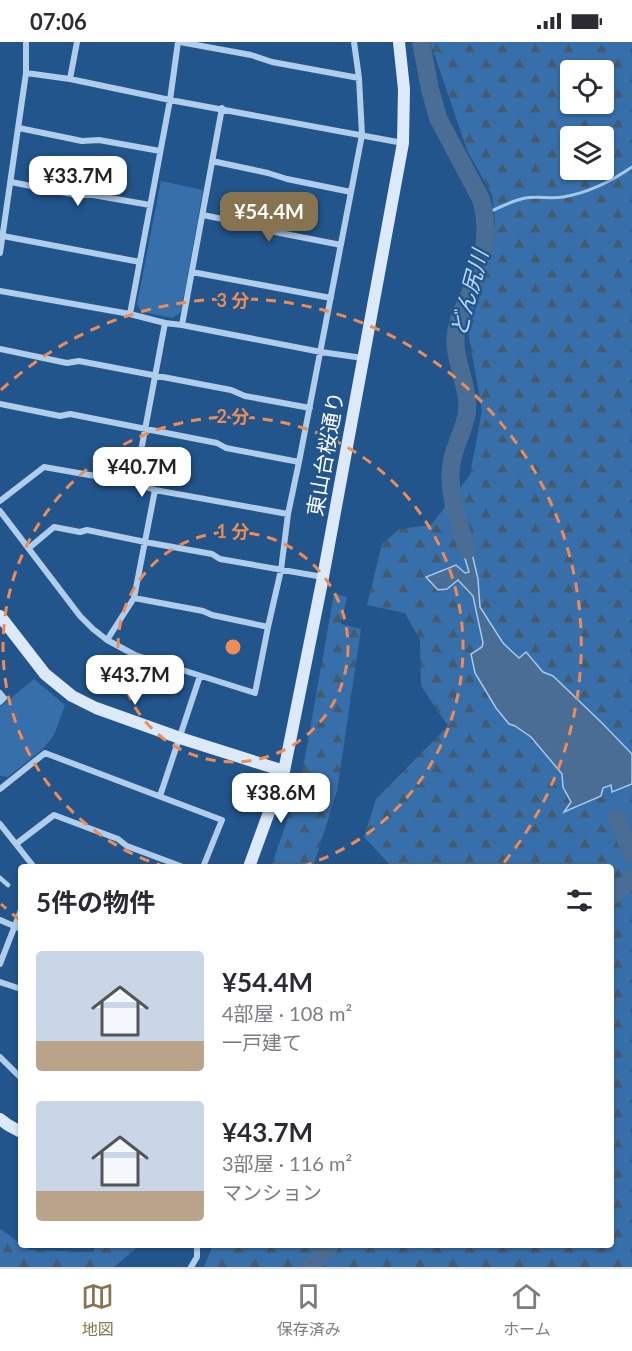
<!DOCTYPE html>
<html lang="ja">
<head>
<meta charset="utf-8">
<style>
	body { margin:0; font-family:Lato,"Noto Sans JP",sans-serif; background:#f7f7f7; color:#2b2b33; height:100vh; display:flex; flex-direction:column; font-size:22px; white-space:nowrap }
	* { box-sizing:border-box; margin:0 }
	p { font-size:20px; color:#7c7c81 }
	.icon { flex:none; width:33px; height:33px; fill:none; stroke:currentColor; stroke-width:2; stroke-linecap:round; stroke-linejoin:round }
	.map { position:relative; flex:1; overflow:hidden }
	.panel { position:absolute; left:18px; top:822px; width:596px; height:384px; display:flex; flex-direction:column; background:#fff; border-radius:6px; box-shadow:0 2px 4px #0004 }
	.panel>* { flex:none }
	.fabs { position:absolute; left:560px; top:18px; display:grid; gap:12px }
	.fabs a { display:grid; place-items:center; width:54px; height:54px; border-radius:6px; background:#fff; box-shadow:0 2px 4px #0004; font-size:30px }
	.price { position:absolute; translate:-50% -51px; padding:0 14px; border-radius:12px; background:#fff; color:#222; font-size:20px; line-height:39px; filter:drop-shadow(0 2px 3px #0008) }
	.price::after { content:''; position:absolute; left:50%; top:36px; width:18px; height:14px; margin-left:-9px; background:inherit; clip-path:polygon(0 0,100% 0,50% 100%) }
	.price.on { background:#87734f; color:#fff }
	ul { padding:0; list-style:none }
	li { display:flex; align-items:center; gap:18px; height:150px; padding:0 18px }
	li span { display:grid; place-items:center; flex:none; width:168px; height:120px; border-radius:6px; color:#555 }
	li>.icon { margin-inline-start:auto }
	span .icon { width:72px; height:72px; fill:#fffc; stroke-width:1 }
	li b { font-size:26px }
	h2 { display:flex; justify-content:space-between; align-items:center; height:72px; padding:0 18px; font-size:26px }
	.status { display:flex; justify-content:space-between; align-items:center; height:42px; padding:0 30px; background:#fff; direction:ltr }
	.status svg { height:16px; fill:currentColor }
	.tabs { display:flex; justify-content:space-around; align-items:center; height:84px; border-top:2px solid #e1e1e2; background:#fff; font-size:16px; color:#7c7c81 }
	.tabs a { display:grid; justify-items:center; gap:3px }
	.tabs .on { color:#87734f }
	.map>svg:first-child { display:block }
</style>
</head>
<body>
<div class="status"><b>07:06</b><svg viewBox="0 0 49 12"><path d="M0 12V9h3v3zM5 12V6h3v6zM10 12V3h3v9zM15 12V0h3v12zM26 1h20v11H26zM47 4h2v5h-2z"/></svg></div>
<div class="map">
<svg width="632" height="1225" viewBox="0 0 632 1225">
	<defs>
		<pattern id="forest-firs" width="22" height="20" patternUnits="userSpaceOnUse" patternTransform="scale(1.5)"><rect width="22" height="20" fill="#366fa9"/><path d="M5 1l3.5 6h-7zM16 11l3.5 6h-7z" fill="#435a71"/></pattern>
	</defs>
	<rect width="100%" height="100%" fill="#22558c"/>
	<path fill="url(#forest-firs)" fill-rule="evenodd" d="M430,0H632V712L601,680L553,634L543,630L526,611L519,616L503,601L480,565L478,537L464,510L470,530L465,532L447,547L458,538L473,554L483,601L475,631L496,666L509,682L515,684L531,695L562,732L563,745L571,760L565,768L611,743L613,750L632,742V1225H204L213,1203H610V825H392L364,795L376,757L448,684L421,644L420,598L405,571L367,563L382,502L399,487L431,483L470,433L482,368L468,290L490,221L495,180L492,153L467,108ZM570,28H603V62H570ZM570,94H603V128H570Z
		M334,552L347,555L341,582L361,587L337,749L313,825H271L301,738Z
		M0,1187L30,1208L93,1210L96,1203H140L114,1225H0Z"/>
	<path fill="#366fa9" d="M161,139L203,148L181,270L173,276L142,270L137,262Z
		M34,637L65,663L54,693L43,707L8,735L0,734V665Z"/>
	<path fill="#496d94" stroke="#a4c9ec" stroke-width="1.5" d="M471,507L478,537L480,565L503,601L519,616L526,610L543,630L553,634L601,680L632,712V742L612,750L611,743L603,746L601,754L564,770L571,760L563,745L562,732L531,695L515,684L509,682L496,666L475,631L471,612L482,605L483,601L473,554L458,538L447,547L438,548L426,535L456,523L465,531L469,530L463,510Z"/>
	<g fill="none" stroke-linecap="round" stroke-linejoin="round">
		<path stroke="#a4c9ec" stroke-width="3" d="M485,172C498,166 511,159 525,156C537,154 551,157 563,155C587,151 612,139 632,125"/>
		<path stroke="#496d94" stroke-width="18" d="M421,0L430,47L438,76L481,157C492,196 481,224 467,259C463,267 459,276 457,285C451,309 464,333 467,357C470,379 456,398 452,419C446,449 459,480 467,508
			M617,776L632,812
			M610,855L619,849L632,836
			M309,1225L323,1212L330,1203"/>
		<path stroke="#b0cdeb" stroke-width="4.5" d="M0,836L8,843"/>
		<path stroke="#b0cdeb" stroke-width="6" d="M180,0L251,13L272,20L359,36
			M26,31L70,37L170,58L403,101
			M70,37L77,0
			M19,86L82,99L99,98L160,109
			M212,119L268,131L287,137L351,150
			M11,140L76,153H93L150,163
			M203,173L257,184L275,190L341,203
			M3,194L140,220
			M0,211L26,31V0
			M192,230L331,256
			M0,249L130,272L165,281L182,283L321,310L363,316
			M130,272L170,58L178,0
			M182,283L222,66
			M0,307L67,321L79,319L231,348L245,354L310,366
			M0,362L60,374L70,372L217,401L226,406L299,420
			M135,441L165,281
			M0,459L44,425L135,441L155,448L288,472
			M0,469L80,574L93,587L107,598L135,613L255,651L268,585L281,528L288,472L299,420L362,93L359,36L354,0
			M29,506L54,485L80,490L87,488L145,500L212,512L220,517L323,535
			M134,556L203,569L212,573L268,585
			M107,598L134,556L155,448
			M0,651L4,656L0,660
			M0,747L45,711L222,778L203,825
			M160,754L200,634
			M0,782L34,825
			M16,802L54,773L118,797L127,804L183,825
			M0,878L21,887
			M0,922L21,868
			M0,940L21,947
			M0,1015L21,1036
			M191,1225L197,1215V1204"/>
		<path stroke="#dbe9f9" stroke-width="12" d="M0,574L45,632L72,654L96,666L180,696L284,729
			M249,825L284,729L323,535L403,101L404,47L399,0
			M0,1077L8,1083L21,1090"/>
	</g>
	<g fill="none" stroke="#ef8b55" stroke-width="3" stroke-dasharray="10 8">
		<circle cx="233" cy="605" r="115"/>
		<path d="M166 825A230 230 0 1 1 300 825"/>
		<path d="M20 878A346 346 0 0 1 1 862M1 348A346 346 0 0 1 502 823"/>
	</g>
	<g text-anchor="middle" stroke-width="5" stroke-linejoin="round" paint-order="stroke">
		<g font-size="21" fill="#fff" stroke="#22558c">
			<text transform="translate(326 412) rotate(-80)" y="7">東山台桜通り</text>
		</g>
		<g font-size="22" font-style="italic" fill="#bcd7f2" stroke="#22558c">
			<text transform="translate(469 251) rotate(-75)" y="8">どん尻川</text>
		</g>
	</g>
	<circle cx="233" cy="605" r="9" fill="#ef8b55" stroke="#22558c" stroke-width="3"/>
	<g font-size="18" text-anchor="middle" font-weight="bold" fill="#ef8b55" stroke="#22558c" stroke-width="5" stroke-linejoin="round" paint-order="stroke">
		<text x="233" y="265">3 分</text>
		<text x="233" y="381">2 分</text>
		<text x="233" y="496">1 分</text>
	</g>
</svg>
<div class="fabs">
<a><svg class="icon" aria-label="locate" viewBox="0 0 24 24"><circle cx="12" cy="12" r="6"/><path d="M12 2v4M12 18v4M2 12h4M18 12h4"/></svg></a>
<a><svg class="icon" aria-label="layers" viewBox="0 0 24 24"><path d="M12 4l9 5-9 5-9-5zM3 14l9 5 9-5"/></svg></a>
</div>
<b class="price" style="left:78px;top:165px">¥33.7M</b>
<b class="price on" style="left:269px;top:201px">¥54.4M</b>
<b class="price" style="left:142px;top:456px">¥40.7M</b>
<b class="price" style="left:135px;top:664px">¥43.7M</b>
<b class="price" style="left:281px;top:782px">¥38.6M</b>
<section class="panel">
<h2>5件の物件<svg class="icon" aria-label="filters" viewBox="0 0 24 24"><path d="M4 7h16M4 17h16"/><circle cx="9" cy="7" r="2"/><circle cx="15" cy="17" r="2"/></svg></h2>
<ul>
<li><span style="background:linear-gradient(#c9d6e8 75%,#b9a48a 0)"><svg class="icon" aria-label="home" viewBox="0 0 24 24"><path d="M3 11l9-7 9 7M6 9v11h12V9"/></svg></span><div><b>¥54.4M</b><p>4部屋 · 108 m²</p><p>一戸建て</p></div></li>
<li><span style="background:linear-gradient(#c9d6e8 75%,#b9a48a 0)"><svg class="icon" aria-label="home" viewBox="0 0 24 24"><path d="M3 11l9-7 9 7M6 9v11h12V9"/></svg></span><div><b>¥43.7M</b><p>3部屋 · 116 m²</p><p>マンション</p></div></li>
</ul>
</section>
</div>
<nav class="tabs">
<a class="on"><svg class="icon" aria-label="map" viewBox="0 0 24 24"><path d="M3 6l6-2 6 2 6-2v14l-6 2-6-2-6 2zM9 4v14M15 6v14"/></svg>地図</a>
<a><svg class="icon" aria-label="saved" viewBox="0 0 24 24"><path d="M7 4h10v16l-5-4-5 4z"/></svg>保存済み</a>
<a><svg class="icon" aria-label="home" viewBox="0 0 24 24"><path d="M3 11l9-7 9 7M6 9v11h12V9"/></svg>ホーム</a>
</nav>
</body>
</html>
